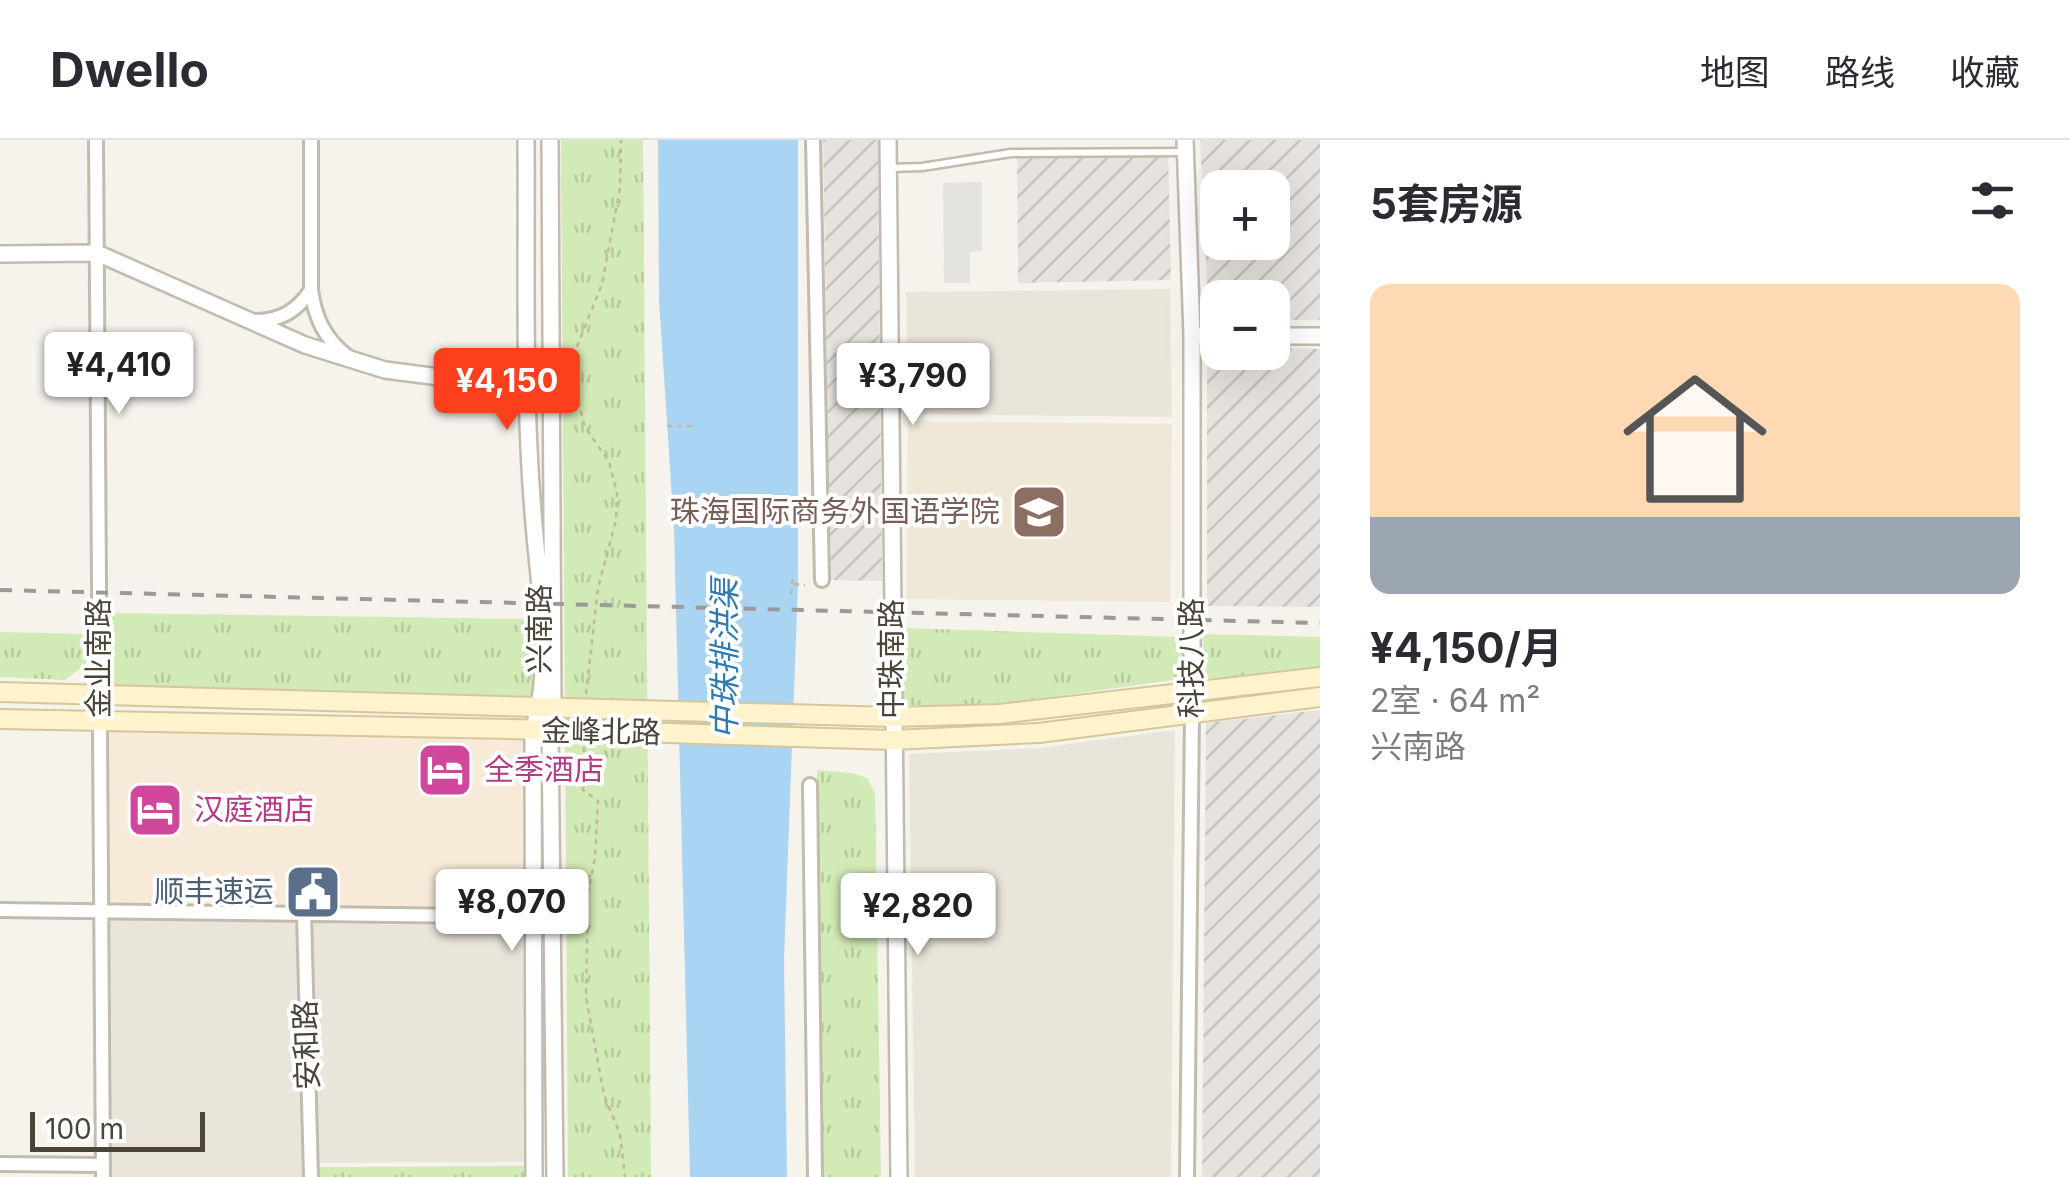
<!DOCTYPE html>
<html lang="zh">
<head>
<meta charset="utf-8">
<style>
	body { margin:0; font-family:Inter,"Noto Sans SC",sans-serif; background:#f2f2f3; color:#2b2b33; height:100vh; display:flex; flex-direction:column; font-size:38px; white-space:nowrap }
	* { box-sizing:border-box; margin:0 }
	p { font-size:32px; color:#7c7c81 }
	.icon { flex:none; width:55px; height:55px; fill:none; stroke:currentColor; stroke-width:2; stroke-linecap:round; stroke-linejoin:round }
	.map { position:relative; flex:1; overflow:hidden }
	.sheet { display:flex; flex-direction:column; background:#fff; width:750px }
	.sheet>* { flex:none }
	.buttons { position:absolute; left:1200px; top:30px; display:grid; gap:20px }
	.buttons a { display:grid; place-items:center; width:90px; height:90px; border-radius:20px; background:#fff; box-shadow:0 10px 40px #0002; font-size:50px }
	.scale { position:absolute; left:30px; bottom:25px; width:175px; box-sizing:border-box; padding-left:10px; border:5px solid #4b4439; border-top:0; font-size:28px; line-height:35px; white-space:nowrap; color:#4b4439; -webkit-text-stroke:8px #fff; paint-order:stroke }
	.price { position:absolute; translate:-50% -85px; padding:0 22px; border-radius:10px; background:#fff; color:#222; font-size:32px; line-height:65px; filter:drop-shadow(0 2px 5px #0008) }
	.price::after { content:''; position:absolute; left:50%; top:60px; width:30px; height:22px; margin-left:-15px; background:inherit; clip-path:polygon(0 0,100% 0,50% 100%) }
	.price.current { background:#fc3f1d; color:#fff }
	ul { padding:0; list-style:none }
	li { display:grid; align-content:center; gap:20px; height:530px; padding:0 50px }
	li span { display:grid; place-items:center; height:310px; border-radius:20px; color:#555 }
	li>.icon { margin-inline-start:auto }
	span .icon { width:180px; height:180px; fill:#fffc; stroke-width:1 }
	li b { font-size:42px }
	h2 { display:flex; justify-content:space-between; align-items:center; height:120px; padding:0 50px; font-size:42px }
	header { display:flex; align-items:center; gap:60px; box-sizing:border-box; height:140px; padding:0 50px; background:#fff; border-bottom:2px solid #e1e1e2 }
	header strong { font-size:48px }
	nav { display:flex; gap:55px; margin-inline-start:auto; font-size:35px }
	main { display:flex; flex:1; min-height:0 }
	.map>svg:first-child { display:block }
</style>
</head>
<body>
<header>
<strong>Dwello</strong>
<nav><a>地图</a><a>路线</a><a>收藏</a></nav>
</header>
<main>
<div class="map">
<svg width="1320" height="1037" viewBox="0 0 1320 1037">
	<defs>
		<pattern id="industrial-furrows" width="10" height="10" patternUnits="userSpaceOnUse" patternTransform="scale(2.5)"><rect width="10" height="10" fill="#e6e2dd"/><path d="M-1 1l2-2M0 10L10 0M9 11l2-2" fill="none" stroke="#c7c3be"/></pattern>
		<pattern id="grass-tufts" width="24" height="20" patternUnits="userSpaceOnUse" patternTransform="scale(2.5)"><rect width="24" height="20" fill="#d2eab5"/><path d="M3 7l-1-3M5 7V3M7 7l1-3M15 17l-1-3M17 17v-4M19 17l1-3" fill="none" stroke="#b6ca9c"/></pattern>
	</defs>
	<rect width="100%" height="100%" fill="#f6f3ec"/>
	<path fill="#eae5da" d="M1170,149L1172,277L909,274L906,152Z
		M1175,590L1171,1037H915L909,614L1040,608Z
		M108,778L297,780L303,1037H110Z
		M313,783L524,787V1022L318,1023Z"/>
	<path fill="#f7ead8" d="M105,588L527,597L530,768L108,762Z"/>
	<path fill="url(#industrial-furrows)" fill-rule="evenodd" d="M823,0H878L882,441L830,440Z
		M1200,0H1320V180H1273L1272,158H1218L1217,180H1209ZM1218,48H1272V102H1218Z
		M1017,9H1168L1171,140L1018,143Z
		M1207,207H1217L1218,212H1272L1273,208L1320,209V467L1207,466Z
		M1320,570V1037H1202L1206,583Z"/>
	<path fill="#efe8d6" d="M908,281L1172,284L1170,462L906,459Z"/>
	<path fill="url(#grass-tufts)" d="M561,0H643L651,1037H568Z
		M107,473L536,479L533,562L108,547Z
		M903,488L1182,497L1181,539L993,565H904Z
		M0,492L89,494L86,524L65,540L0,537Z
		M1203,494L1320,497V528L1204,539Z
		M817,630L852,633L867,638L875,653L881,1037H821Z
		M525,1026V1037H319V1027Z"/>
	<path fill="#e5e3e0" d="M982,42V111L970,112V143H944L943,43Z"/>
	<path fill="#a9d4f2" d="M658,0H798V445L784,819L787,1037H690L674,389L659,160Z"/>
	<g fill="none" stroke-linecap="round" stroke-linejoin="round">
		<g stroke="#c2bbae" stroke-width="11">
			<path id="service" d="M890,28L922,27L1011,13L1185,12"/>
		</g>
		<g stroke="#c2bbae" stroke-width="18">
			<path id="minor" d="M96,0L103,1037
				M311,0V150C315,178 325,199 347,216
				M813,0L822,440
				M255,181C280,181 297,171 311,150
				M810,645L815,1037
				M0,770L542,777
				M304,773L311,1037
				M0,1024L102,1025
				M1187,1037L1192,573"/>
		</g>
		<g stroke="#c2bbae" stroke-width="20">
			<path id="tertiary" d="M526,0C527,124 523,249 533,372C538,443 554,522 533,591L534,1037
				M550,0L553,568L550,591L555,1037
				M888,0L899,1037
				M1185,0L1192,195V561
				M0,114L97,113L305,205L385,230L439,237H537
				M1192,195L1218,196
				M1272,196H1320"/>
		</g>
		<g stroke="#d6c79b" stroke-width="22">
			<path id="secondary" d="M0,552L892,577L999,574L1320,537
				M0,579L606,591L893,600L1039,593L1320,557"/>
		</g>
		<path stroke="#c4b79f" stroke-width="2.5" stroke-dasharray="5 5" stroke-linecap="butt" d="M667,286H693
			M794,444L805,445
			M791,454L793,434
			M586,554L598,448L616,380L617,353L609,322L585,287L576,253V209L602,144L620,48L621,0
			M584,607L583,650L598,661L595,718L588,753L586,857L604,955L620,994L625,1037"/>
		<use href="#service" stroke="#fff" stroke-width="6"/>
		<use href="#minor" stroke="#fff" stroke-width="12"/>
		<use href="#tertiary" stroke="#fff" stroke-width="15"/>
		<use href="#secondary" stroke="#fff3cd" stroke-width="18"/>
		<path stroke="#9a9a9a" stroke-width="4" stroke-dasharray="12 12" stroke-linecap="butt" d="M0,450L1320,483"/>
	</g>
	<defs>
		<g id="school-square" transform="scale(2.875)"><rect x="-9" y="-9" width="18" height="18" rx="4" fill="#8d6e63" stroke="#fff"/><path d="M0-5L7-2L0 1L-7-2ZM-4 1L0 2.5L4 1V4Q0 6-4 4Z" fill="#fff"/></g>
		<g id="hotel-square" transform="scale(2.875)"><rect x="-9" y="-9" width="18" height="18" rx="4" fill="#d1479c" stroke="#fff"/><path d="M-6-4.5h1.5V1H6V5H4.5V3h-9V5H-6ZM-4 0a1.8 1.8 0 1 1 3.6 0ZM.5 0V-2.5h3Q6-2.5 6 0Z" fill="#fff"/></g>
		<g id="civic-square" transform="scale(2.875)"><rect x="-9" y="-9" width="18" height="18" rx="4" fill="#5c6f8a" stroke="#fff"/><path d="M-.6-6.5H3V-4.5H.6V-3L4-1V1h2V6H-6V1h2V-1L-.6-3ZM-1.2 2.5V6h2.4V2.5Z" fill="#fff"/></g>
	</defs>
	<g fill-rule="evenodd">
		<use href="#school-square" x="1039" y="372"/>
		<use href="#hotel-square" x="445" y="630"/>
		<use href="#hotel-square" x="155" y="670"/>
		<use href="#civic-square" x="313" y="752"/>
	</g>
	<g text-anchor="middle" stroke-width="8" stroke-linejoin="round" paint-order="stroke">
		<g font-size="30" fill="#785e54" stroke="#fff" text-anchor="end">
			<text x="1000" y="382">珠海国际商务外国语学院</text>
		</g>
		<g font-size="30" fill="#4b4439" stroke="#fff">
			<text transform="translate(540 489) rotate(-90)" y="10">兴南路</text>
			<text transform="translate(99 518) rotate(-90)" y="10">金业南路</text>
			<text transform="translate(1192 518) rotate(-90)" y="10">科技八路</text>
			<text transform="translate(892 519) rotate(-90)" y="10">中珠南路</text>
			<text transform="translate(601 592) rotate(1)" y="10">金峰北路</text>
			<text transform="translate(307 905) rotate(-92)" y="10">安和路</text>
		</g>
		<g font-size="30" fill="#b23c85" stroke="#fff" text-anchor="start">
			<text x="484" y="640">全季酒店</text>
			<text x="194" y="680">汉庭酒店</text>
		</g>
		<g font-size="30" fill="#4e5e75" stroke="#fff" text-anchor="end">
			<text x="274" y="762">顺丰速运</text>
		</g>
		<g font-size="32" font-style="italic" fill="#2e7ab2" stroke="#fff">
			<text transform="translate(725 519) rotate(-90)" y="11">中珠排洪渠</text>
		</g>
	</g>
</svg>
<div class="buttons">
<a>+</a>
<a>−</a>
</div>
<div class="scale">100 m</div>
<b class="price" style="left:119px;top:277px">¥4,410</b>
<b class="price" style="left:913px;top:288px">¥3,790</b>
<b class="price current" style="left:507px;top:293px">¥4,150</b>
<b class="price" style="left:512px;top:814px">¥8,070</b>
<b class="price" style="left:918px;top:818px">¥2,820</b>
</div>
<section class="sheet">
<h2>5套房源<svg class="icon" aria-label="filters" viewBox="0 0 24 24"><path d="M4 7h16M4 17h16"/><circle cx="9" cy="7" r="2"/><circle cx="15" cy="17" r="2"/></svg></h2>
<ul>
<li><span style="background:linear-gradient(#ffd9b3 75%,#9aa5b1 0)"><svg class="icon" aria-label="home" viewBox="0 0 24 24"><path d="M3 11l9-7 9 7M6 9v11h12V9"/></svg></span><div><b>¥4,150/月</b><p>2室 · 64 m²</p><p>兴南路</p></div></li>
</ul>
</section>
</main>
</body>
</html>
